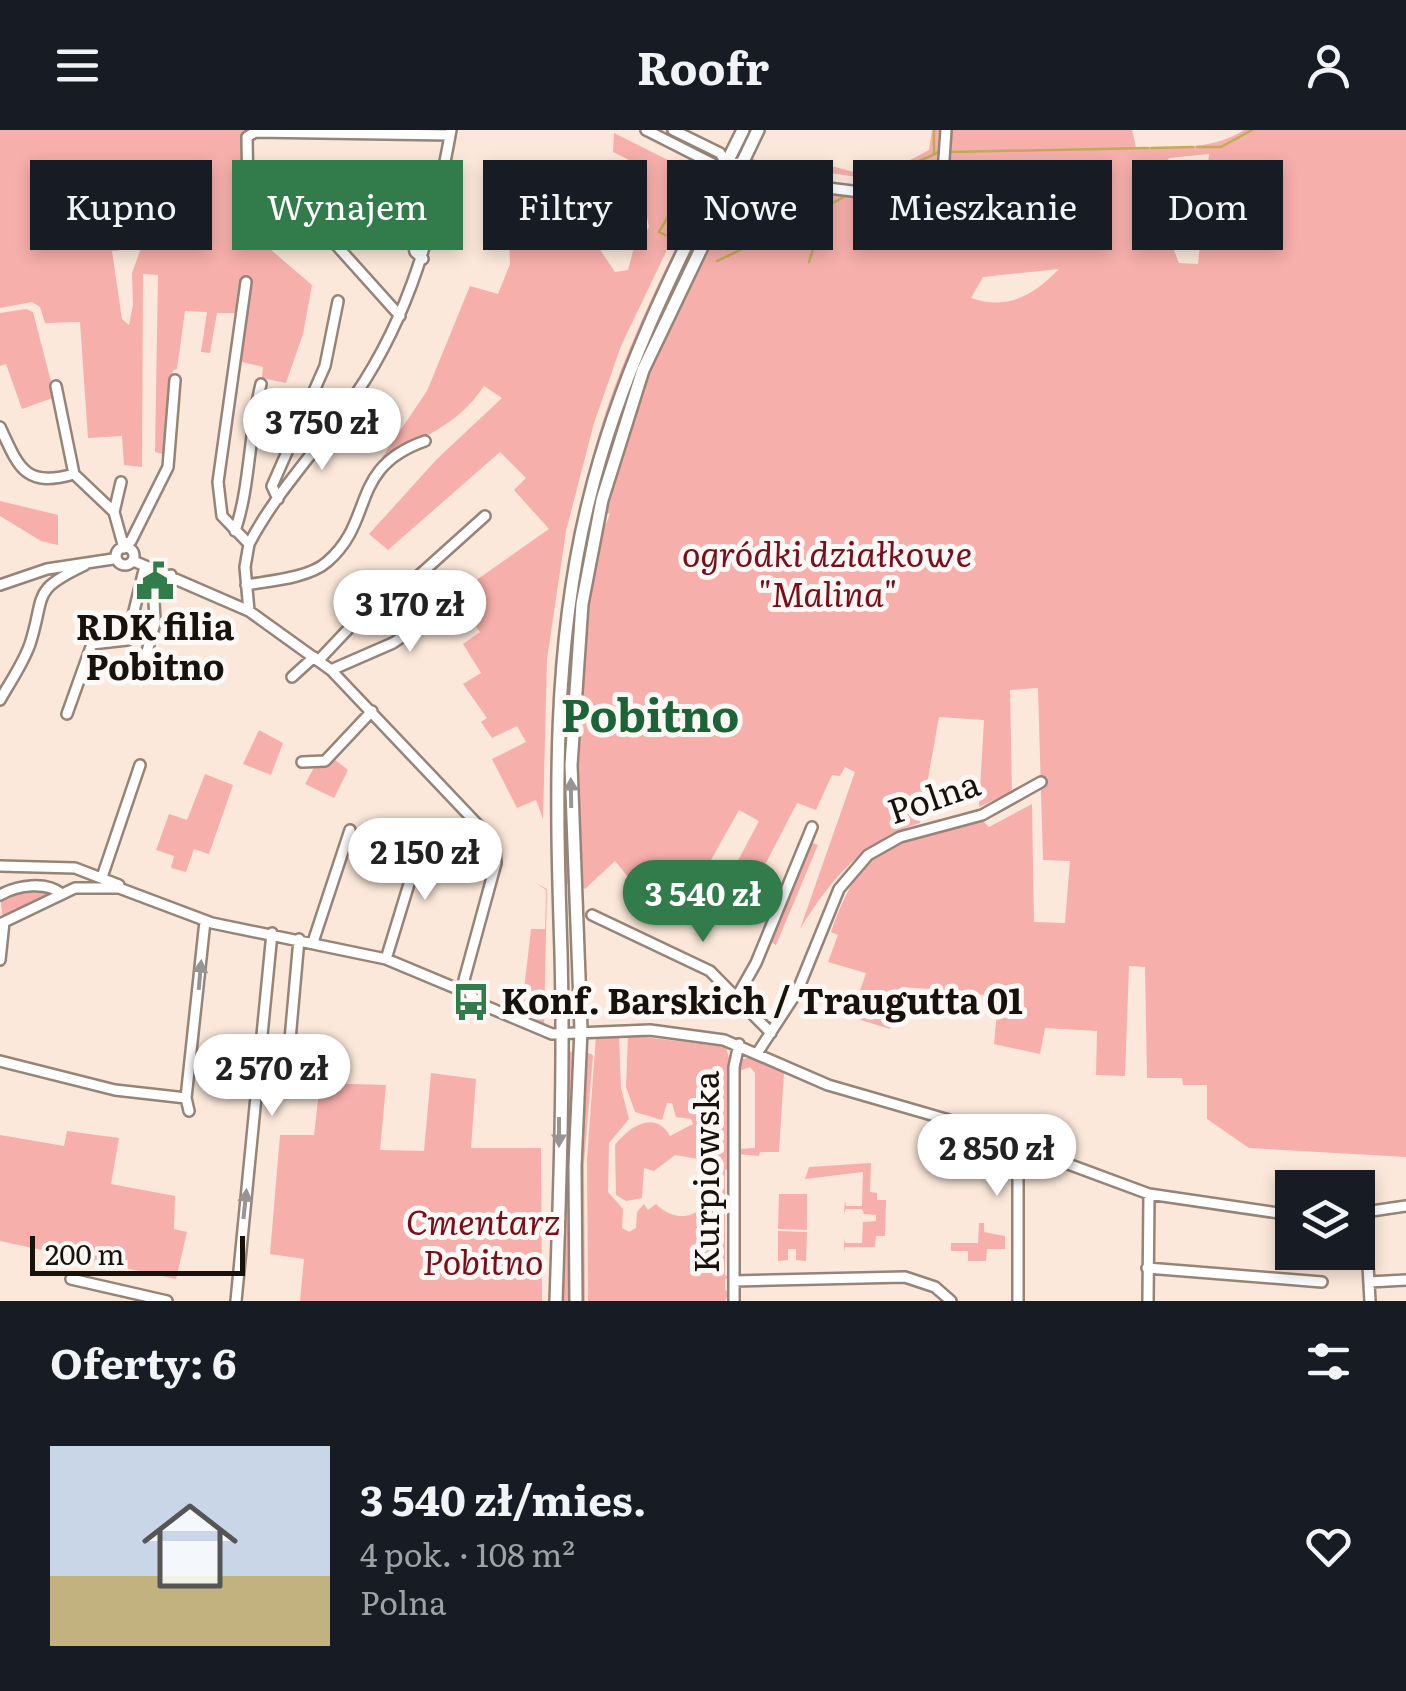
<!DOCTYPE html>
<html lang="pl">
<head>
<meta charset="utf-8">
<style>
	body { margin:0; font-family:Literata,serif; background:#20242c; color:#f1f3f6; height:100vh; display:flex; flex-direction:column; font-size:38px; white-space:nowrap }
	* { box-sizing:border-box; margin:0 }
	p { font-size:32px; color:#9ea1a6 }
	.icon { flex:none; width:55px; height:55px; fill:none; stroke:currentColor; stroke-width:2; stroke-linecap:round; stroke-linejoin:round }
	.map { position:relative; height:1171px; overflow:hidden }
	.details { display:flex; flex-direction:column; background:#171b24; flex:1 }
	.details>* { flex:none }
	.guide { position:absolute; left:30px; top:30px; width:1348px; height:90px; display:flex; gap:20px }
	.tools { position:absolute; left:1275px; top:1040px; display:grid; gap:20px }
	.tools a { display:grid; place-items:center; width:100px; height:100px; border-radius:0px; background:#171b24; box-shadow:0 5px 15px #0003; font-size:50px }
	.scale { position:absolute; left:30px; bottom:25px; width:215px; box-sizing:border-box; padding-left:10px; border:5px solid #18120d; border-top:0; font-size:28px; line-height:35px; white-space:nowrap; color:#18120d; -webkit-text-stroke:8px #fcf8f5; paint-order:stroke }
	.price { position:absolute; translate:-50% -85px; padding:0 22px; border-radius:35px; background:#fff; color:#222; font-size:32px; line-height:65px; filter:drop-shadow(0 2px 5px #0008) }
	.price::after { content:''; position:absolute; left:50%; top:60px; width:30px; height:22px; margin-left:-15px; background:inherit; clip-path:polygon(0 0,100% 0,50% 100%) }
	.price.selected { background:#317c4a; color:#fff }
	ul { padding:0; list-style:none }
	li { display:flex; align-items:center; gap:30px; height:250px; padding:0 50px }
	li+li { border-top:2px solid #363941 }
	li span { display:grid; place-items:center; flex:none; width:280px; height:200px; border-radius:0px; color:#555 }
	li>.icon { margin-inline-start:auto }
	span .icon { width:120px; height:120px; fill:#fffc; stroke-width:1 }
	li b { font-size:42px }
	h2 { display:flex; justify-content:space-between; align-items:center; height:120px; padding:0 50px; font-size:42px }
	.pill { padding:0 35px; border-radius:0px; background:#171b24; box-shadow:0 5px 15px #0003; font-size:35px; line-height:90px }
	.pill.selected { background:#317c4a; color:#fff }
	header { display:flex; justify-content:space-between; align-items:center; height:130px; padding:0 50px; background:#171b24; font-size:45px; font-weight:700 }
	.map>svg:first-child { display:block }
</style>
</head>
<body>
<header><svg class="icon" aria-label="menu" viewBox="0 0 24 24"><path d="M4 6h16M4 12h16M4 18h16"/></svg>Roofr<svg class="icon" aria-label="person" viewBox="0 0 24 24"><circle cx="12" cy="8" r="4"/><path d="M4 21q1-7 8-7t8 7"/></svg></header>
<div class="map">
<svg width="1406" height="1171" viewBox="0 0 1406 1171">
	<rect width="100%" height="100%" fill="#fbe8da"/>
	<path fill="#f6afab" fill-rule="evenodd" d="M0,0H245V80H291L265,93L263,113L312,155L303,204L286,253L262,248L263,237L234,230L238,183H217L210,223L201,222L207,182L185,181L177,239L173,240L166,325L155,322L158,145L143,144L142,337L124,335L122,306L88,308L80,192L45,193L40,177L32,172L0,178ZM141,118L132,143L133,175L129,195L122,189L112,121Z
		M932,0H943L937,59L797,38L800,31L809,30L876,48L929,20Z
		M952,0H1132L1136,17C1173,17 1211,21 1244,0H1406V1027L1249,1018L1207,989V955H1183L1182,948H1147L1145,837L1129,836L1125,946L1096,945L1097,901L1045,898L1040,924L994,914L998,871L974,862L902,857L890,899L851,887L866,843L828,832L838,805L831,802C865,707 892,713 982,690L989,697L1032,674L1034,792L1065,793L1070,731L1043,730L1038,558L1010,560L1012,662L979,677L984,590L939,587L920,693C862,711 832,748 800,799L855,642L845,637L840,646L832,645L816,680L797,673L738,787L715,774L759,691L739,680L679,787L633,753L615,731L585,759L577,754C576,632 581,514 601,393L606,394L610,384L604,382L659,212L746,49L760,44L787,52L783,76L790,79L801,58L870,70L872,82H879L882,71L929,76L934,89L945,91ZM1209,24L1198,134L1179,133L1168,105L1166,33L1169,28ZM1059,139C1034,165 1007,181 971,168L983,147Z
		M614,3L696,44L698,55L621,216L594,293L566,401L547,529L543,689L536,670L517,678L492,629L526,612L517,596L492,608L481,592L487,588L463,554L481,543L463,514L480,502L455,465L549,399L514,360L526,348L500,322L388,420L369,404L437,329L502,268L484,256C457,297 421,307 381,329L427,261L470,156L498,164L510,134L509,105L523,109L556,81L576,84L615,142L628,140L633,121L649,97L635,33L613,22Z
		M704,35L711,43V54L642,197L613,271L568,451L554,754H551C551,583 556,416 616,253C642,184 675,119 708,53Z
		M685,128C646,221 609,312 588,411C564,524 567,639 568,754H563C563,660 562,567 573,474C588,352 634,239 685,128Z
		M26,179L33,182L55,267L22,279L6,234L0,236V183Z
		M0,371L58,385V415L41,411L0,386Z
		M259,600L283,613L271,645L243,634Z
		M334,629L348,640L334,668L305,654L316,634Z
		M205,644L233,655L209,724L194,719L186,742L171,738L174,726L156,720L169,684L187,690Z
		M807,711L818,715L776,815L767,810Z
		M536,753L547,759L544,895L521,886L531,799H545L546,760Z
		M22,758L59,761L3,790L0,766Z
		M619,905L621,958L629,989L609,1013L608,1062L623,1079L622,1098L629,1102L636,1098L637,1082L644,1074L648,1080L656,1074C680,1098 710,1084 713,1052L698,1029L675,1025L654,1041L644,1038L642,1068L626,1071L616,1065L615,1015C629,997 655,979 670,1006L693,994L691,989L676,987L672,973H667L662,990L635,982L626,957L628,905L726,917L730,932V1039L725,1040V1145L730,1148L725,1149V1160L730,1162L725,1171H588L587,1029L596,906Z
		M565,921L574,922L572,1171H561Z
		M586,922L593,925L584,1033L585,1171H581L580,1024Z
		M751,926L784,942L779,1022H760L759,1026L739,1024V1019L755,1018V943L750,937L739,941L741,930Z
		M431,943L476,949L471,1018H541L542,1171H300L304,1129L270,1124L280,1005H314L320,953L386,955L380,1020L424,1021Z
		M67,1001L119,1008L111,1054L175,1066L174,1099L187,1102L176,1149L0,1111V1005L64,1016Z
		M871,1033L870,1062L877,1063V1070H886L885,1106H876L875,1117H845L844,1122V1108L845,1113H862L863,1092L876,1091V1085L864,1084L862,1079H846L844,1084L845,1070L846,1076H862L863,1042L805,1049L809,1037Z
		M779,1064H807V1100L778,1099Z
		M979,1093H984V1102L1005,1106V1119H987L986,1131H968V1121H951V1113H978Z
		M778,1101L807,1102L806,1131L796,1130V1119H788V1130L778,1131Z"/>
	<g fill="none" stroke-linecap="round" stroke-linejoin="round">
		<path stroke="#c1ad56" stroke-width="2.5" d="M934,0V23
			M1197,17H1221L1252,0
			M1151,18L1193,17
			M949,22L1148,18
			M878,50L939,22
			M786,98L844,67
			M778,102L781,101
			M665,105L659,102L688,52
			M717,131L774,104
			M809,132L825,81"/>
		<g stroke="#958477" stroke-width="14">
			<path id="minor" d="M646,0L715,35L741,33L820,57L941,72L946,0
				M673,0L720,23L726,33
				M247,40L425,46L442,51
				M370,80L388,82L409,94L415,122L423,129
				M246,152L218,352L222,386L249,414
				M400,186L303,78L252,75L248,70L247,7L255,2L450,5
				M56,256L74,344L114,382L124,418
				M0,297C19,338 25,358 74,344
				M278,369L272,356L325,236L338,171
				M114,382L121,352
				M235,401C250,358 249,302 261,254
				M124,414L131,411L168,337L175,250
				M116 426a9 9 0 1 1 18 0a9 9 0 1 1-18 0Z
				M136,432L249,481L331,540L481,698L495,719L496,733L464,850L471,866L483,875L552,904L650,900L724,910L828,955L949,990L1149,1064L1292,1085
				M0,455L47,439L113,429
				M246,455C269,451 309,448 327,432C376,390 348,338 425,311
				M249,481L245,437L249,414C277,360 322,315 356,264C411,183 434,95 451,0
				M146,525L155,493L154,470L166,460L171,445
				M318,531L369,477L416,448L485,386
				M331,540L393,513L462,467
				M292,547L314,527
				M0,570C10,552 23,534 30,514C46,464 30,461 85,435
				M67,584L92,514L127,510L145,436
				M302,632L325,631L372,581
				M0,736L75,738L119,755
				M102,747L140,635
				M0,765C18,755 46,751 62,764
				M592,785L710,841L771,903
				M0,794L75,758H119L212,793L386,829L453,857L466,858
				M313,812L350,700
				M386,829L424,705
				M0,830L4,792
				M738,865L756,833L812,697
				M289,921L299,809
				M758,922L797,862L839,759L868,725L900,707L982,685L1041,652
				M0,931L115,960L186,968
				M189,981L186,968L205,791
				M1358,1083L1406,1076
				M1365,1083L1370,1171
				M1147,1138L1322,1152
				M71,1149L167,1171
				M734,1151L905,1147L935,1157L951,1171
				M1369,1152L1406,1150
				M236,1171L272,803
				M734,1171V937L739,914
				M1018,1171V1018
				M1148,1171L1149,1064"/>
		</g>
		<g stroke="#958477" stroke-width="16">
			<path id="major" d="M556,1171C560,1055 564,938 561,822C556,670 552,518 589,370C621,238 683,121 743,0
				M576,1171L575,1036L581,900L571,635L582,474L602,370L643,240L758,0"/>
		</g>
		<use href="#minor" stroke="#fff" stroke-width="9"/>
		<use href="#major" stroke="#fff" stroke-width="11"/>
	</g>
	<defs><path id="oneway-solid" d="M-6-.8H1V-3.2L6.5 0L1 3.2V.8H-6Z" transform="scale(2.5)"/></defs>
	<g fill="#979492">
		<use href="#oneway-solid" transform="translate(571 663) rotate(-91)"/>
		<use href="#oneway-solid" transform="translate(200 845) rotate(-85)"/>
		<use href="#oneway-solid" transform="translate(559 1002) rotate(90)"/>
		<use href="#oneway-solid" transform="translate(245 1074) rotate(-84)"/>
	</g>
	<defs>
		<g id="civic-bare" transform="scale(3)"><path d="M-.6-6.5H3V-4.5H.6V-3L4-1V1h2V6H-6V1h2V-1L-.6-3ZM-1.2 2.5V6h2.4V2.5Z" fill="#317c4a" stroke="#fcf8f5" stroke-width="2.5" paint-order="stroke"/></g>
		<g id="bus-bare" transform="scale(3)"><path d="M-5-6H5V4H4V6H2V4H-2V6H-4V4H-5ZM-3.5-4V0h7V-4ZM-3.5 1.2v1.5H-2V1.2ZM2 1.2v1.5H3.5V1.2Z" fill="#317c4a" stroke="#fcf8f5" stroke-width="2.5" paint-order="stroke"/></g>
	</defs>
	<g fill-rule="evenodd">
		<use href="#civic-bare" x="155" y="451"/>
		<use href="#bus-bare" x="471" y="872"/>
	</g>
	<g text-anchor="middle" stroke-width="10" stroke-linejoin="round" paint-order="stroke">
		<g font-size="35" font-style="italic" fill="#7a0e1b" stroke="#fcf8f5">
			<text x="827" y="437">ogródki działkowe<tspan x="827" dy="40">"Malina"</tspan></text>
			<text x="483" y="1105">Cmentarz<tspan x="483" dy="40">Pobitno</tspan></text>
		</g>
		<g font-size="35" font-weight="bold" fill="#18120d" stroke="#fcf8f5">
			<text x="155" y="510">RDK filia<tspan x="155" dy="40">Pobitno</tspan></text>
			<text x="501" y="884" text-anchor="start">Konf. Barskich / Traugutta 01</text>
		</g>
		<g font-size="35" fill="#18120d" stroke="#fcf8f5">
			<text transform="translate(934 668) rotate(-19)" y="12">Polna</text>
			<text transform="translate(707 1042) rotate(-90)" y="12">Kurpiowska</text>
		</g>
		<g font-size="45" font-weight="bold" fill="#1d6337" stroke="#fcf8f5">
			<text x="650" y="602">Pobitno</text>
		</g>
	</g>
</svg>
<div class="tools">
<a><svg class="icon" aria-label="layers" viewBox="0 0 24 24"><path d="M12 4l9 5-9 5-9-5zM3 14l9 5 9-5"/></svg></a>
</div>
<div class="scale">200 m</div>
<b class="price" style="left:322px;top:343px">3 750 zł</b>
<b class="price" style="left:410px;top:525px">3 170 zł</b>
<b class="price" style="left:425px;top:773px">2 150 zł</b>
<b class="price selected" style="left:703px;top:815px">3 540 zł</b>
<b class="price" style="left:272px;top:989px">2 570 zł</b>
<b class="price" style="left:997px;top:1069px">2 850 zł</b>
<div class="guide">
<a class="pill">Kupno</a>
<a class="pill selected">Wynajem</a>
<a class="pill">Filtry</a>
<a class="pill">Nowe</a>
<a class="pill">Mieszkanie</a>
<a class="pill">Dom</a>
</div>
</div>
<section class="details">
<h2>Oferty: 6<svg class="icon" aria-label="filters" viewBox="0 0 24 24"><path d="M4 7h16M4 17h16"/><circle cx="9" cy="7" r="2"/><circle cx="15" cy="17" r="2"/></svg></h2>
<ul>
<li><span style="background:linear-gradient(#c9d6e8 65%,#c2b280 0)"><svg class="icon" aria-label="home" viewBox="0 0 24 24"><path d="M3 11l9-7 9 7M6 9v11h12V9"/></svg></span><div><b>3 540 zł/mies.</b><p>4 pok. · 108 m²</p><p>Polna</p></div><svg class="icon" aria-label="heart" viewBox="0 0 24 24"><path d="M12 20l-8-8c-3-5 5-10 8-4 3-6 11-1 8 4z"/></svg></li>
</ul>
</section>
</body>
</html>
